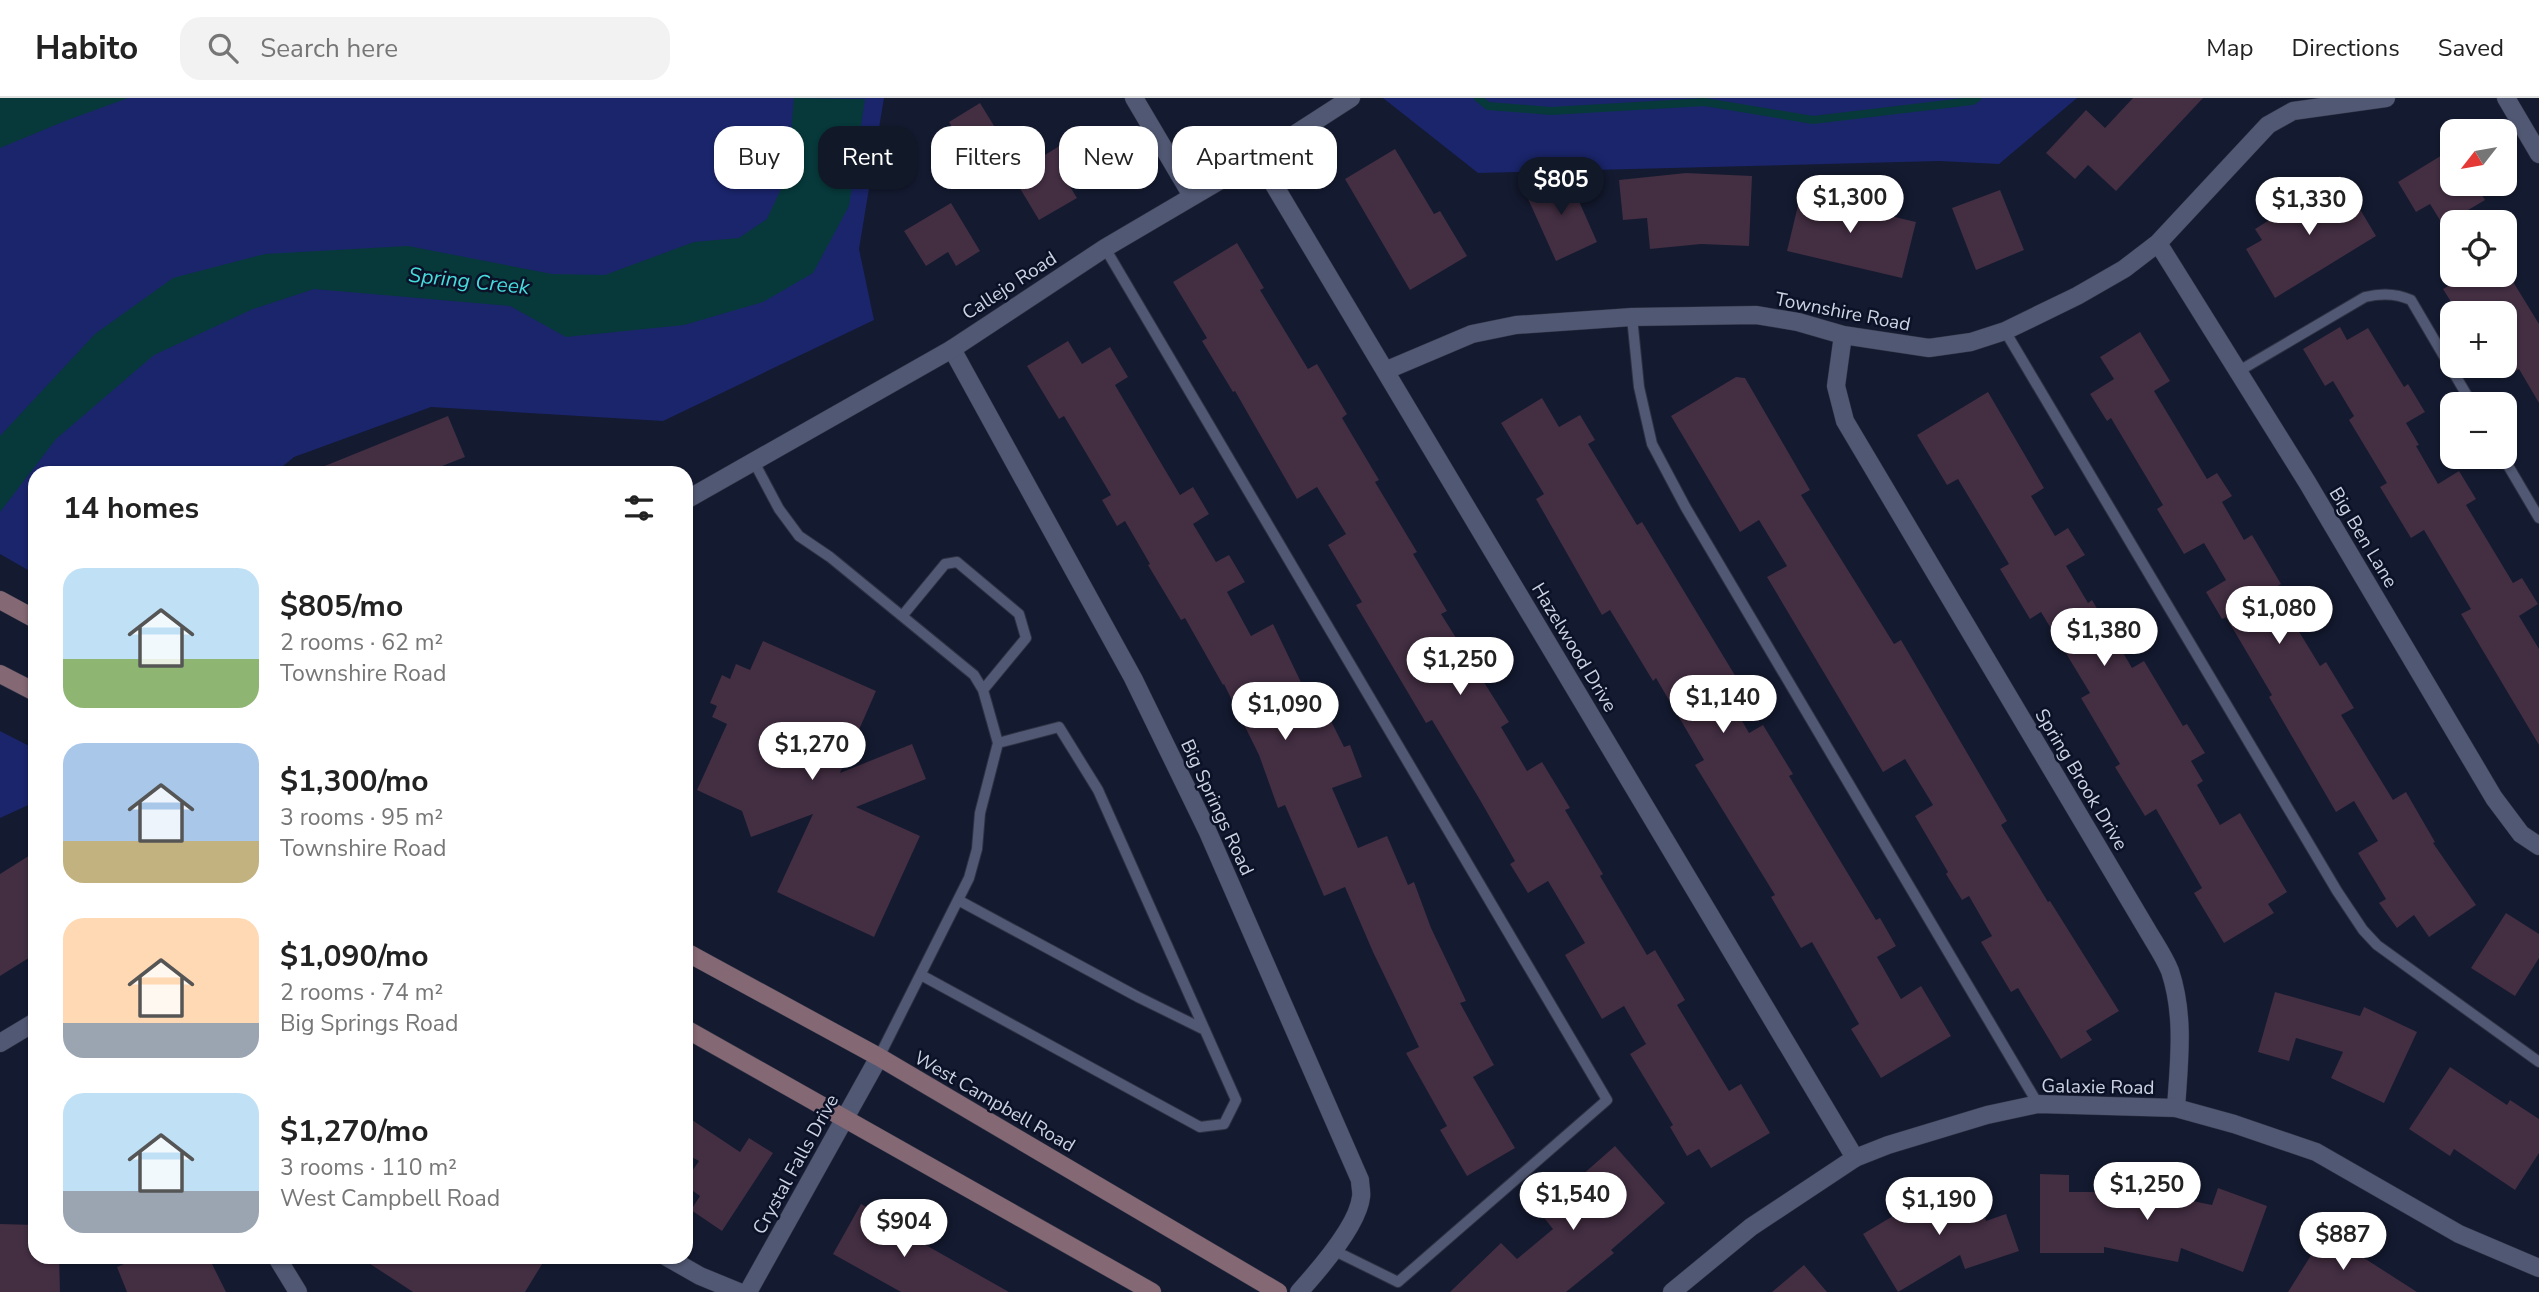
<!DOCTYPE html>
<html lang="en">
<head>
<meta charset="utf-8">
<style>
	body { margin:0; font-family:"Nunito Sans",sans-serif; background:#f2f2f2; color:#222; height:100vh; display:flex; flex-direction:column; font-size:26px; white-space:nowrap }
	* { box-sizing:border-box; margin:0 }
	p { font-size:23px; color:#767676 }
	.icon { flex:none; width:38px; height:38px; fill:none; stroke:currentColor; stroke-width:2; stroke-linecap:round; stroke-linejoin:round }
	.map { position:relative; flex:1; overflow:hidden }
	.details { position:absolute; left:28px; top:368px; width:665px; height:798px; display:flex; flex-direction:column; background:#fff; border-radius:21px; box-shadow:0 2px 5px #0004 }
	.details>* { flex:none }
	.guide { position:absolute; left:714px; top:28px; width:665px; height:63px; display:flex; gap:14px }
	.needle { width:46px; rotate:239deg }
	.controls { position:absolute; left:2440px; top:21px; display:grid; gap:14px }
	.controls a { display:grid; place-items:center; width:77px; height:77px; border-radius:14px; background:#fff; box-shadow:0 2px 5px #0004; font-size:35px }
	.price { position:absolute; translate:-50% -60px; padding:0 16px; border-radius:24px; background:#fff; color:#222; font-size:23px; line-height:46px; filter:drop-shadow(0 2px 4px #0008) }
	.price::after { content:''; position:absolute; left:50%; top:42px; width:21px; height:16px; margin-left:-10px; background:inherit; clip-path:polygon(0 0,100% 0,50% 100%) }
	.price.on { background:#111827; color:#fff }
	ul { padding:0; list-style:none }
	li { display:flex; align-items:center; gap:21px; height:175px; padding:0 35px }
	li span { display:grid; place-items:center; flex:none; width:196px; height:140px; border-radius:21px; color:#555 }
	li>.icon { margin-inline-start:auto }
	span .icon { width:84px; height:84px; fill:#fffc; stroke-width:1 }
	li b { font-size:30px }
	h2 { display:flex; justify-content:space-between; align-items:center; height:84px; padding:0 35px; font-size:30px }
	.chip { padding:0 24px; border-radius:21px; background:#fff; box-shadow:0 2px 5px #0004; font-size:24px; line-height:63px }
	.chip.on { background:#111827; color:#fff }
	header { display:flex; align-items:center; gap:42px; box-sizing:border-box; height:98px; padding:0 35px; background:#fff; border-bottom:2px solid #e0e0e0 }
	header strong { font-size:33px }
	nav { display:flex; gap:38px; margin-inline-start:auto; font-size:24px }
	.search { width:490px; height:63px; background:#f2f2f2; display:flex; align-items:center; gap:18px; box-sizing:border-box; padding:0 24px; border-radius:21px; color:#767676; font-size:26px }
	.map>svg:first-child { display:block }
</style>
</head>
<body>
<header>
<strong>Habito</strong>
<div class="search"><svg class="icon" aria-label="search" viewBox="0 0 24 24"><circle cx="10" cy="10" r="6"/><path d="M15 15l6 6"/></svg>Search here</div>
<nav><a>Map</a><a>Directions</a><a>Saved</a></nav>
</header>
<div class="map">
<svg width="2539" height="1194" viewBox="0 0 2539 1194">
	<rect width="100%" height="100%" fill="#141a30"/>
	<path fill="#1a256b" d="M0,0H884L859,151L874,222L663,323L431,309L294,359L276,374H35V476L0,456Z
		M1383,0H2077L1999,66L1939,63L1478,75Z
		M0,633L35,651V704L0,720Z"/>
	<path fill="#07393a" d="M0,0H128L65,23L0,50Z
		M794,0L865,1L849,108L813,175L763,204L684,227L566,239L510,208L314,191L253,211L154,257L56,341L0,414V338L95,236L173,180L265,156L408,148L552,176L605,177L694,144L739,140L767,121L787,78Z"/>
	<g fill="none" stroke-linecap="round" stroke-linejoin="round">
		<path stroke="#07393a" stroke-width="8" d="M1478,0L1488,8L1551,13L1705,4L1813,22L1972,3L1977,0"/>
	</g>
	<path fill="#432e42" d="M2133,0H2203L2116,93L2088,67L2075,81L2046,55L2086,12L2105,30Z
		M980,5L1007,49L975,68L949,24Z
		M1071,41L1086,65L1064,79L1077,100L1039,122L1012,77Z
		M1395,51L1434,116L1440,113L1467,158L1410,192L1345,81Z
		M2452,51V86H2475L2485,102L2443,127L2430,106L2416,114L2398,84Z
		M1686,75L1752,78L1749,148L1701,146L1650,151L1647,120L1623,122L1619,82Z
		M1567,76L1597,144L1556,163L1525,94Z
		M2340,78L2376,138L2275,200L2246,151L2262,142L2255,131Z
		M1802,91L1853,104L1852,109L1916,124L1902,180L1787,153Z
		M2000,92L2024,152L1976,172L1952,110Z
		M951,105L980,153L956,168L948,154L926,168L904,133Z
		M1237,145L1264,190L1260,192L1308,271L1317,266L1347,316L1342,320L1379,382L1375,384L1417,454L1413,456L1447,513L1441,516L1509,624L1501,629L1527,673L1542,664L1570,710L1565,712L1603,776L1600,778L1647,857L1655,852L1685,902L1677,907L1729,993L1741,986L1770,1035L1711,1070L1699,1051L1687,1058L1670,1029L1673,1027L1630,956L1646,946L1624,908L1602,921L1565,857L1585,845L1548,783L1528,795L1510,766L1515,763L1480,702L1432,622L1426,625L1356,507L1362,504L1328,447L1346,436L1317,389L1297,401L1235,293L1233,294L1202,243L1207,240L1173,184Z
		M2504,169L2539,226V305L2519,271L2504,280V215H2458L2443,191L2468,177H2504Z
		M2340,229L2347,242L2368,230L2404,289L2408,286L2425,314L2406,325L2419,347L2416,348L2438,386L2459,373L2476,401L2466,407L2513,485L2522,480L2538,506L2519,518L2539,551V647L2461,516L2471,511L2424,432L2411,440L2380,389L2387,385L2349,322L2354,318L2333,283L2325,288L2303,251Z
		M2140,234L2170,283L2154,293L2207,381L2217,375L2232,398L2222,404L2244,442L2252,437L2281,486L2273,491L2320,568L2326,564L2354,610L2341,617L2393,702L2406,694L2435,744L2433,745L2476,807L2429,839L2414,817L2397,830L2379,805L2386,801L2358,755L2378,743L2354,703L2336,714L2269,599L2272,597L2226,519L2222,521L2206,494L2226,482L2204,445L2184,456L2157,411L2163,407L2111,320L2107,323L2090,296L2114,281L2100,259Z
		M1068,243L1082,266L1110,249L1128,279L1115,287L1155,355L1180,397L1193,389L1209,416L1193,426L1216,464L1229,457L1245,484L1227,494L1251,538L1273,526L1309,601L1318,597L1344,649L1350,647L1362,679L1332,690L1358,750L1387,738L1408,787L1414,784L1431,830L1466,903L1460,905L1494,967L1473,979L1515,1050L1467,1078L1440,1032L1447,1028L1406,955L1419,949L1373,854L1345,789L1324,798L1285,707L1278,710L1259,657L1224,586L1223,587L1185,520L1181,522L1148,467L1150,466L1125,423L1117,428L1102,402L1111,397L1064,318L1059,321L1027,268Z
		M1736,279L1745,280L1810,392L1801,397L1894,546L1901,542L2007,723L2001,727L2048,804L2050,803L2119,913L2086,933L2092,942L2061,961L2018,890L2011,894L1981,844L1992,838L1969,798L1962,802L1946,776L1948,774L1915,718L1933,707L1905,661L1883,674L1767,479L1787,468L1759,422L1740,434L1671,318Z
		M1988,294L2044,390L2031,398L2055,438L2068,430L2085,457L2066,468L2088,505L2092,502L2132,570L2144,563L2183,628L2187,626L2205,655L2191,663L2203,683L2197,687L2220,727L2240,715L2287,794L2268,806L2274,815L2224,845L2194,795L2202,790L2156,711L2145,718L2115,669L2120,666L2081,600L2090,595L2041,514L2030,521L2000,471L2009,466L1958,381L1947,387L1917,337Z
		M1542,300L1559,329L1580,317L1595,342L1588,346L1637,427L1642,424L1739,584L1725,593L1749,635L1763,627L1793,676L1789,678L1876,822L1880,820L1896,848L1877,859L1901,901L1921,888L1951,938L1881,980L1851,931L1859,926L1812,844L1801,850L1771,799L1775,797L1695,667L1704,662L1656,580L1653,583L1610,512L1602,517L1536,401L1544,396L1501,325Z
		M448,318L465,359L427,374H310Z
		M763,543L876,593L840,675L912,646L926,681L856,709L920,738L874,839L777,794L813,716L751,739L742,713L697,692L727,626L712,619L717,608L710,605L722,577L730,581L736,566L750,572Z
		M35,754V856L0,878V776Z
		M2506,815L2539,836V860L2515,898L2471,870Z
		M2275,894L2360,918L2364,909L2417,934L2384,1005L2331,980L2343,954L2296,940L2289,963L2258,954Z
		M2450,969L2507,1007L2510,1002L2539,1021V1055L2515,1092L2454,1051L2450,1058L2409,1031Z
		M686,1018L740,1054L749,1040L773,1055L722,1133L691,1112L700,1098L686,1088V1082L699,1063L686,1056Z
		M1615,1048L1665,1105L1611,1152L1614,1155L1566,1194H1450L1501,1145L1517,1161L1553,1131L1537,1111L1562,1091L1564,1093Z
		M2134,1075L2166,1082L2163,1097L2212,1107L2218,1090L2267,1108L2243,1174L2181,1150L2178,1164L2104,1149V1155H2040V1076L2069,1077V1094H2130Z
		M1973,1085L1986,1123L2006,1116L2019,1153L1965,1171L1960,1157L1898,1194L1863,1136L1913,1106Z
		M861,1106L910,1134L908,1137L1009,1194H901L833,1156Z
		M0,1126L35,1127V1158H59L60,1194H0Z
		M2325,1135L2417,1194H2288Z
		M143,1158H208L226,1194H127L117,1169Z
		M358,1158H547L525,1194H413Z
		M1804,1167L1827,1194H1772Z"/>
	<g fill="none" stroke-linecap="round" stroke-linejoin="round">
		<g stroke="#2f3244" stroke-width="12">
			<path id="service" d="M1105,150L1607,1002L1398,1184L1333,1152
				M1632,219L1639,289L1652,346L1686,410L2038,1006
				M2005,233L2337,793L2363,832L2377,847L2539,964
				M2239,273L2365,199C2381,195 2396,195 2411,202L2472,306
				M2503,359L2539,420
				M754,364L779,411L799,438L830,459L974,577L983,592L998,645L980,715L977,751L969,780L879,959
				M903,517L945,466L957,464L1019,516L1026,540L983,592
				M958,802L1138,899L1205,932
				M921,877L1200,1029L1224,1026L1236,1002L1098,692L1059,629L998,645"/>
		</g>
		<g stroke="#2f3244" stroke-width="19">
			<path id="minor" d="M1134,0L1192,98
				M1258,60L1855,1060
				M2158,145L2307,384L2494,700L2521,736L2539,748
				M1843,237L1836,288L1845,323L2146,830C2154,844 2164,858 2170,873C2185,918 2179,964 2176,1010
				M952,251L1133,580L1207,732L1360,1082C1360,1088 1362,1094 1361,1099C1358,1127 1318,1173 1299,1194
				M1387,272L1472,236L1516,227L1632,219L1756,217L1798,224L1843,237L1929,250L1971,244L2005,233L2077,198L2124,171L2158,145L2268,27L2293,13L2386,0
				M0,945L35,924
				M276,1158L298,1194
				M665,1158L700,1178L739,1194
				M748,1194L879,959"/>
		</g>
		<g stroke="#2f3244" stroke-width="19">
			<path id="tertiary" d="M2506,0L2539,56
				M686,402L952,251L1105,150L1258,60L1351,0
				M1672,1194L1751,1129L1855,1060L1888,1047L1987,1017L2038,1006L2176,1010L2234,1026L2316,1054L2459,1136L2539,1170"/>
		</g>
		<g stroke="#2f3244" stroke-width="19">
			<path id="secondary" d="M0,502L35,521
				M0,576L35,594
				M686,854L879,959L1278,1194
				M686,931L1152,1194"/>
		</g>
		<use href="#service" stroke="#505873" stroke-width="10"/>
		<use href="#minor" stroke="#505873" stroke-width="18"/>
		<use href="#tertiary" stroke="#505873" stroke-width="18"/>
		<use href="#secondary" stroke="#846874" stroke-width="18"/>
	</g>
	<g text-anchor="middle" stroke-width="5" stroke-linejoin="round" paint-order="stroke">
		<g font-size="19" fill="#cdd3e2" stroke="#0b1126">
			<text transform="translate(1009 187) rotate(-33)" y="7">Callejo Road</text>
			<text transform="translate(1843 213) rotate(11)" y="7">Townshire Road</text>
			<text transform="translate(2364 439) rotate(59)" y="7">Big Ben Lane</text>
			<text transform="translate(1575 549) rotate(59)" y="7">Hazelwood Drive</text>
			<text transform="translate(2082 681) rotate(59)" y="7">Spring Brook Drive</text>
			<text transform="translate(1218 709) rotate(65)" y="7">Big Springs Road</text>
			<text transform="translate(2098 988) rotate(1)" y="7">Galaxie Road</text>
			<text transform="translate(995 1003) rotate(30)" y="7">West Campbell Road</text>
			<text transform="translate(795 1066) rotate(-61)" y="7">Crystal Falls Drive</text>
		</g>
		<g font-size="21" font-style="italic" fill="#46dcde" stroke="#0b1126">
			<text transform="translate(469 183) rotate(6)" y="7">Spring Creek</text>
		</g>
	</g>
</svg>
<div class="controls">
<a><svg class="needle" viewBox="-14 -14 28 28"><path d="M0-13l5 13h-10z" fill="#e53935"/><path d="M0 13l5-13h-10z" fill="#767676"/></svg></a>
<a><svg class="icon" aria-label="locate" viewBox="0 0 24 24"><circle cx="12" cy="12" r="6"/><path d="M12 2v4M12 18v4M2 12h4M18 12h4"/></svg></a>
<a>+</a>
<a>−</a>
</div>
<b class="price on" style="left:1561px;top:119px">$805</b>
<b class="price" style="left:1850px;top:137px">$1,300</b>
<b class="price" style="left:2309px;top:139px">$1,330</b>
<b class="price" style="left:2279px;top:548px">$1,080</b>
<b class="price" style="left:2104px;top:570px">$1,380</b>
<b class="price" style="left:1460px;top:599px">$1,250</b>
<b class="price" style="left:1723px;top:637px">$1,140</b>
<b class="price" style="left:1285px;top:644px">$1,090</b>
<b class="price" style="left:812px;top:684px">$1,270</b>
<b class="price" style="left:2147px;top:1124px">$1,250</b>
<b class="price" style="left:1573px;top:1134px">$1,540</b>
<b class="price" style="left:1939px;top:1139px">$1,190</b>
<b class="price" style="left:904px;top:1161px">$904</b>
<b class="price" style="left:2343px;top:1174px">$887</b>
<div class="guide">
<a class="chip">Buy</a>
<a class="chip on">Rent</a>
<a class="chip">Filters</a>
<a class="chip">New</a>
<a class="chip">Apartment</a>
</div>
<section class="details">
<h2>14 homes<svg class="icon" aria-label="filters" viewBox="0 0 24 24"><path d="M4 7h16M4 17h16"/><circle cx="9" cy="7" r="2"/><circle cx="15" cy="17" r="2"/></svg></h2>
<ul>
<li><span style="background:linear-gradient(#bfe0f5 65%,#8fb573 0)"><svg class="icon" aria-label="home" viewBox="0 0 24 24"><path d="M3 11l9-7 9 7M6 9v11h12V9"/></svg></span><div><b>$805/mo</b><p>2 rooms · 62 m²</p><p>Townshire Road</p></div></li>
<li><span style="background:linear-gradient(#a9c7e8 70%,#c2b280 0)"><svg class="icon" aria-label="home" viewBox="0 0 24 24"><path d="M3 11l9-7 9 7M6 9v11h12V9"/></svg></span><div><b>$1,300/mo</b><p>3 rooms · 95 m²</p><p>Townshire Road</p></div></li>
<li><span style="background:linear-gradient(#ffd9b3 75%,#9aa5b1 0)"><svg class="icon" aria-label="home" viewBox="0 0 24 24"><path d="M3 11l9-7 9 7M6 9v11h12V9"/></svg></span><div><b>$1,090/mo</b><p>2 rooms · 74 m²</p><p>Big Springs Road</p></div></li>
<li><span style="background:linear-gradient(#bfe0f5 70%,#9aa5b1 0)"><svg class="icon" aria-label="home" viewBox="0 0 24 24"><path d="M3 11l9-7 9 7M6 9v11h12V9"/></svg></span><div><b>$1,270/mo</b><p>3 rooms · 110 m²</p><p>West Campbell Road</p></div></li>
</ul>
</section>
</div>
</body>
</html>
